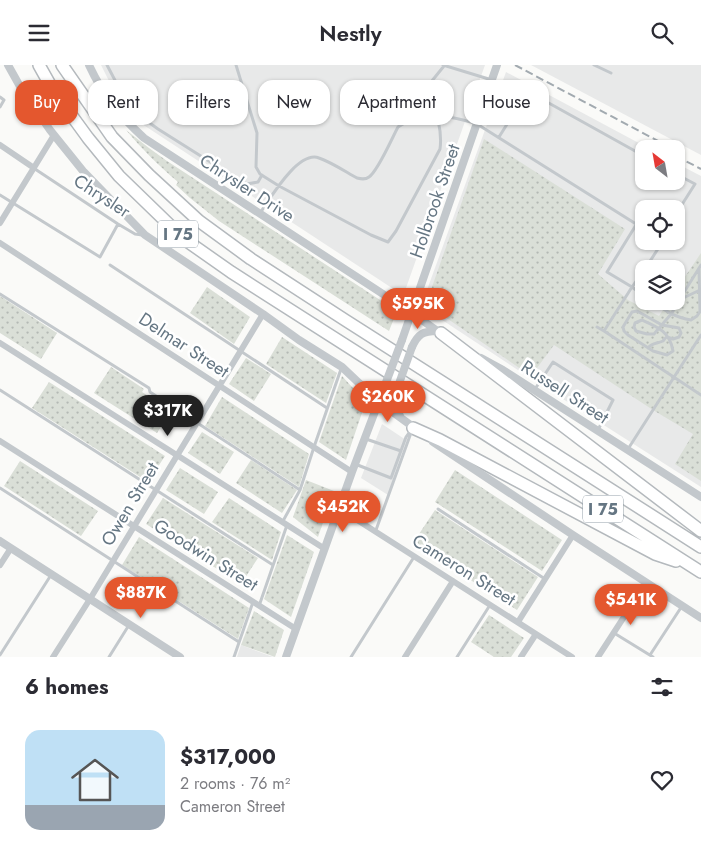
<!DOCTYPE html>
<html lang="en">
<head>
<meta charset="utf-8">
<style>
	body { margin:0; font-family:Jost,sans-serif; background:#f2f2f3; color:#2b2b33; height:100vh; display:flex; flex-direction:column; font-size:19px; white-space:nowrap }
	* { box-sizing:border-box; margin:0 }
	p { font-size:16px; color:#7c7c81 }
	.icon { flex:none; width:28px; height:28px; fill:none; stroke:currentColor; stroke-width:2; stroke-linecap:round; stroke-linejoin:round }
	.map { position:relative; height:592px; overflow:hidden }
	.drawer { display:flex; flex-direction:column; background:#fff; flex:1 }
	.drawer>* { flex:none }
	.top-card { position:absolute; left:15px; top:15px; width:671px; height:45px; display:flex; gap:10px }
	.needle { width:32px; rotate:329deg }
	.tools { position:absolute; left:635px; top:75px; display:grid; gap:10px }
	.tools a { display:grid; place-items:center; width:50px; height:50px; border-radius:10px; background:#fff; box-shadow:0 1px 4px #0004; font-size:25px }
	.price { position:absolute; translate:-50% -42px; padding:0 11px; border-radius:18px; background:#e4572e; color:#fff; font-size:16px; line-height:32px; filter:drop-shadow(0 1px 2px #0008) }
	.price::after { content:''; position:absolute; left:50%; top:30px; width:15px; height:11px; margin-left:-8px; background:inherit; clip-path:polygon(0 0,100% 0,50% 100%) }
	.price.on { background:#222; color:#fff }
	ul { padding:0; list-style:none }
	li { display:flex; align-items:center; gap:15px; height:125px; padding:0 25px }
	li span { display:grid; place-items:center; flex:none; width:140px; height:100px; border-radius:15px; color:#555 }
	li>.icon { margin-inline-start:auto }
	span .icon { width:60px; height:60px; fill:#fffc; stroke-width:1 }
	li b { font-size:21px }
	h2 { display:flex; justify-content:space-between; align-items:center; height:60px; padding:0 25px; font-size:21px }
	.pill { padding:0 18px; border-radius:15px; background:#fff; box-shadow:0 1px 4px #0004; font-size:18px; line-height:45px }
	.pill.on { background:#e4572e; color:#fff }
	header { display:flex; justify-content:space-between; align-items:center; height:65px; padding:0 25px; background:#fff; font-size:22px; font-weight:600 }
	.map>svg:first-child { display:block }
</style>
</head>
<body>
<header><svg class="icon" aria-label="menu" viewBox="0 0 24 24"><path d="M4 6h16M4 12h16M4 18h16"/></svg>Nestly<svg class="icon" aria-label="search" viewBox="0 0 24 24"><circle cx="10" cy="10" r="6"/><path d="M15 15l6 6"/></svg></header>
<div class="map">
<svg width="701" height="592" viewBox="0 0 701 592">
	<defs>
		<pattern id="grass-dots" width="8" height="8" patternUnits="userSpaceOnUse" patternTransform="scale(1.25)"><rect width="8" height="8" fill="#dadfd7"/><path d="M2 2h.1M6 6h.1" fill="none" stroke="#b4b9b4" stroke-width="1.8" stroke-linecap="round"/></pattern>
	</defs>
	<rect width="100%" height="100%" fill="#fafaf8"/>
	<path fill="#e8e9e9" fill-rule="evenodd" d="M101,0H485L406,223L401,227H398L142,59L126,42L110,18Z
		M531,0H701V90Z
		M506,7L650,84H644V116H676V98L701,111V422L530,313L424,243L423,236ZM644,144H676V176H644ZM644,204H676V236H644Z
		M382,359L406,375L388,430L361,413Z
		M241,580L273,592H237Z"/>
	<path fill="url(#grass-dots)" d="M126,65L149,83L167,96L397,246L389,266L219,156L190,133L176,120L178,117C159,101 142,84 126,65Z
		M484,74L625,164L598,209L628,235L659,251L669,236H676V225L701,188V416L675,399L693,369L653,345L554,280L531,311L426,239Z
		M207,222L250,252L234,279L190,248Z
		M0,231L57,268L41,294L0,268Z
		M282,272L337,308L326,338L266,299Z
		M246,293L271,309L254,336L229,319Z
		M111,302L144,324L142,327L171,346L157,368L94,328Z
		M342,311L363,334L365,339L346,395L319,377Z
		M49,317L165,391L148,417L32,343Z
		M222,332L309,389L299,422L205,361Z
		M202,367L234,387L220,409L188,388Z
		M251,395L297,425L282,448L236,418Z
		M20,396L98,446L81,471L4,421Z
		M180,403L218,427L204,449L166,425Z
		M455,405L562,475L542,506L435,437Z
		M306,415L334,426L318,472L293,452Z
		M163,433L258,493L241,519L146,459Z
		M229,433L281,467L272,495L212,457Z
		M435,445L538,512L517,545L413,478Z
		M287,470L314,487L291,552L264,534Z
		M139,472L249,543L238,574L122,500Z
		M254,546L284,565L275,592L241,580Z
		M489,550L524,573L511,592H494L471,577Z"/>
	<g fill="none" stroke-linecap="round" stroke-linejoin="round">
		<g stroke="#b4b9bd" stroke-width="14">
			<path id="motorway" d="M39,0L53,25L88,73L119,111L184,174L231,207L701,507
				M62,0L112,72L149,110L199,156L251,194L345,255L701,482
				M441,268L701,466
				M413,363L440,375L655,489L676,496"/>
		</g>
		<path stroke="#c3c8cc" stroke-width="3" d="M107,0L118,21L140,51L158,64L242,117L247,119L258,117L262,110
			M236,0L257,68L256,102L260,109L279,121L371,170L388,177L396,166L440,84C443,62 434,42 427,22L444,1
			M443,0L492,15
			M594,0L611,8
			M0,32L4,35L0,42
			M499,72L509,56L499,49L511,17L644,91
			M35,104L118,159L135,169L142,170
			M676,109L695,119L676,149
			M0,130L100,192L118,159
			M260,148C270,134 298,85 319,93C331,97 346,107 357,113C361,114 365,115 369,112C378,106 392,73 398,62C410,53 430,51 445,52C456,52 467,56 477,59L644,164
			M636,160L607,207L632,222L644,205
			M110,200L327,343
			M699,203L700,246
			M645,204L663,176
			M0,229L149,323L150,327L300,425
			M681,234L700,225
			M652,236C664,245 676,253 691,255L697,251L701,245
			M597,262L604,266L701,330
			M604,266L632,222L644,231
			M667,272L673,274L679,272L681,268L679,263L662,260L637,246L632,247L623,262L624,266L628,270L653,286L667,290L673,286C670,267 658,262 642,255L635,258L634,262L636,266L647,269H654L672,248L676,240L701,200
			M648,283C652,277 657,279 663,276C663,276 666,272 667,272
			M535,324L553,297L613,335L598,365
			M0,325L273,500
			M366,374L401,386
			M628,384L701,270
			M355,399L391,413L406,372L411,365
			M0,423L239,577
			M438,444L545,514
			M283,456L300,425L314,382L341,304
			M376,465L412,365
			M259,541L287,460
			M614,568L653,592
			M0,590L51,510
			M650,590L682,541
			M109,592L129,560
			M234,592L253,537
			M351,592L414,492
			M457,592L490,540"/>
		<path stroke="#c3c8cc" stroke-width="6" d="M0,80L34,103
			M0,158L54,70
			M0,178L352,407
			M0,278L325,484
			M0,376L296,564
			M340,444L572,592
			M0,500L11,483
			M518,557L573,470
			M53,592L90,534L263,249
			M405,592L453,516
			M521,592L536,569
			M598,592L646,518"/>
		<path stroke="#c3c8cc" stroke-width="8" d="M8,0L22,25L50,65L83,106L145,170L263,249L299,275L342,302L379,337L416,364
			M89,0C104,32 118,49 144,73L412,248L443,270
			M402,275L497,0
			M412,282C418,269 423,266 437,266
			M481,293L503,305L701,432
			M396,327L394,338L400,351
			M433,377L573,470L701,553
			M0,476L180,592
			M286,592L352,407L385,320"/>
		<use href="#motorway" stroke="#fff" stroke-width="11"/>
		<path stroke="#a2aab0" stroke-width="2" stroke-dasharray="8 4" stroke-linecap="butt" d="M515,0L673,84
			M676,91L701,104"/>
		<path stroke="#c3c8cc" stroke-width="8" d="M385,320L402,275
			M396,327L412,282"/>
	</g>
	<g text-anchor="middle" stroke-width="5" stroke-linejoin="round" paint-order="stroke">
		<g fill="#fff" stroke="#939fa8" stroke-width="1">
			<rect x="158" y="155.5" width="40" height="27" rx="4"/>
			<rect x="583" y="430.5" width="40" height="27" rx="4"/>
		</g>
		<g font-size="16" font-weight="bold" fill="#657683">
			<text x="178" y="175">I 75</text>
			<text x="603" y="450">I 75</text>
		</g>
		<g font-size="18" fill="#657683" stroke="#fff">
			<text transform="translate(247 123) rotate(33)" y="6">Chrysler Drive</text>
			<text transform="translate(102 131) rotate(33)" y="6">Chrysler</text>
			<text transform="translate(435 136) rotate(-71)" y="6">Holbrook Street</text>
			<text transform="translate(184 280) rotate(33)" y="6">Delmar Street</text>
			<text transform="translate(565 327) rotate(33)" y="6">Russell Street</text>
			<text transform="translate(130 439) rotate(-59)" y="6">Owen Street</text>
			<text transform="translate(206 490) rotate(32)" y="6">Goodwin Street</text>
			<text transform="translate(464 505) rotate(32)" y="6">Cameron Street</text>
		</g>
	</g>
</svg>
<div class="tools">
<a><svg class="needle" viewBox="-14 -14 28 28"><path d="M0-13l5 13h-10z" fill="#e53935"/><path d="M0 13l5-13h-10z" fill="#7c7c81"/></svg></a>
<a><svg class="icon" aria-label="locate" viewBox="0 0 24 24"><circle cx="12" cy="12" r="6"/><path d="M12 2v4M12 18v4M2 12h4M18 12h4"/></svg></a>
<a><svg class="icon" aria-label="layers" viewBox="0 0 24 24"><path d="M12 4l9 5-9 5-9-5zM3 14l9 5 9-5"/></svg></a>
</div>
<b class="price" style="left:418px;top:265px">$595K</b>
<b class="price" style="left:388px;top:358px">$260K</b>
<b class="price on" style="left:168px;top:372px">$317K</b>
<b class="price" style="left:343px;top:468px">$452K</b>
<b class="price" style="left:141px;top:554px">$887K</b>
<b class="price" style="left:631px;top:561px">$541K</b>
<div class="top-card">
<a class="pill on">Buy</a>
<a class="pill">Rent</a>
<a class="pill">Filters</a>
<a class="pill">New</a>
<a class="pill">Apartment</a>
<a class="pill">House</a>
</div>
</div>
<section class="drawer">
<h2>6 homes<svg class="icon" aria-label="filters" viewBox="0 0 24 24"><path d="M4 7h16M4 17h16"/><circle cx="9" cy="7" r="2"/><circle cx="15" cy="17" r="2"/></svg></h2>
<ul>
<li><span style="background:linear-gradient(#bfe0f5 75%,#9aa5b1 0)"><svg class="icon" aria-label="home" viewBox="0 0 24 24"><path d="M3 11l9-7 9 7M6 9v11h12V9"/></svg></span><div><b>$317,000</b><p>2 rooms · 76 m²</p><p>Cameron Street</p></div><svg class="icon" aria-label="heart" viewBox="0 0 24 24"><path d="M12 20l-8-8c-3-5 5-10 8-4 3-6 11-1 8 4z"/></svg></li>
</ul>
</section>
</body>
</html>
